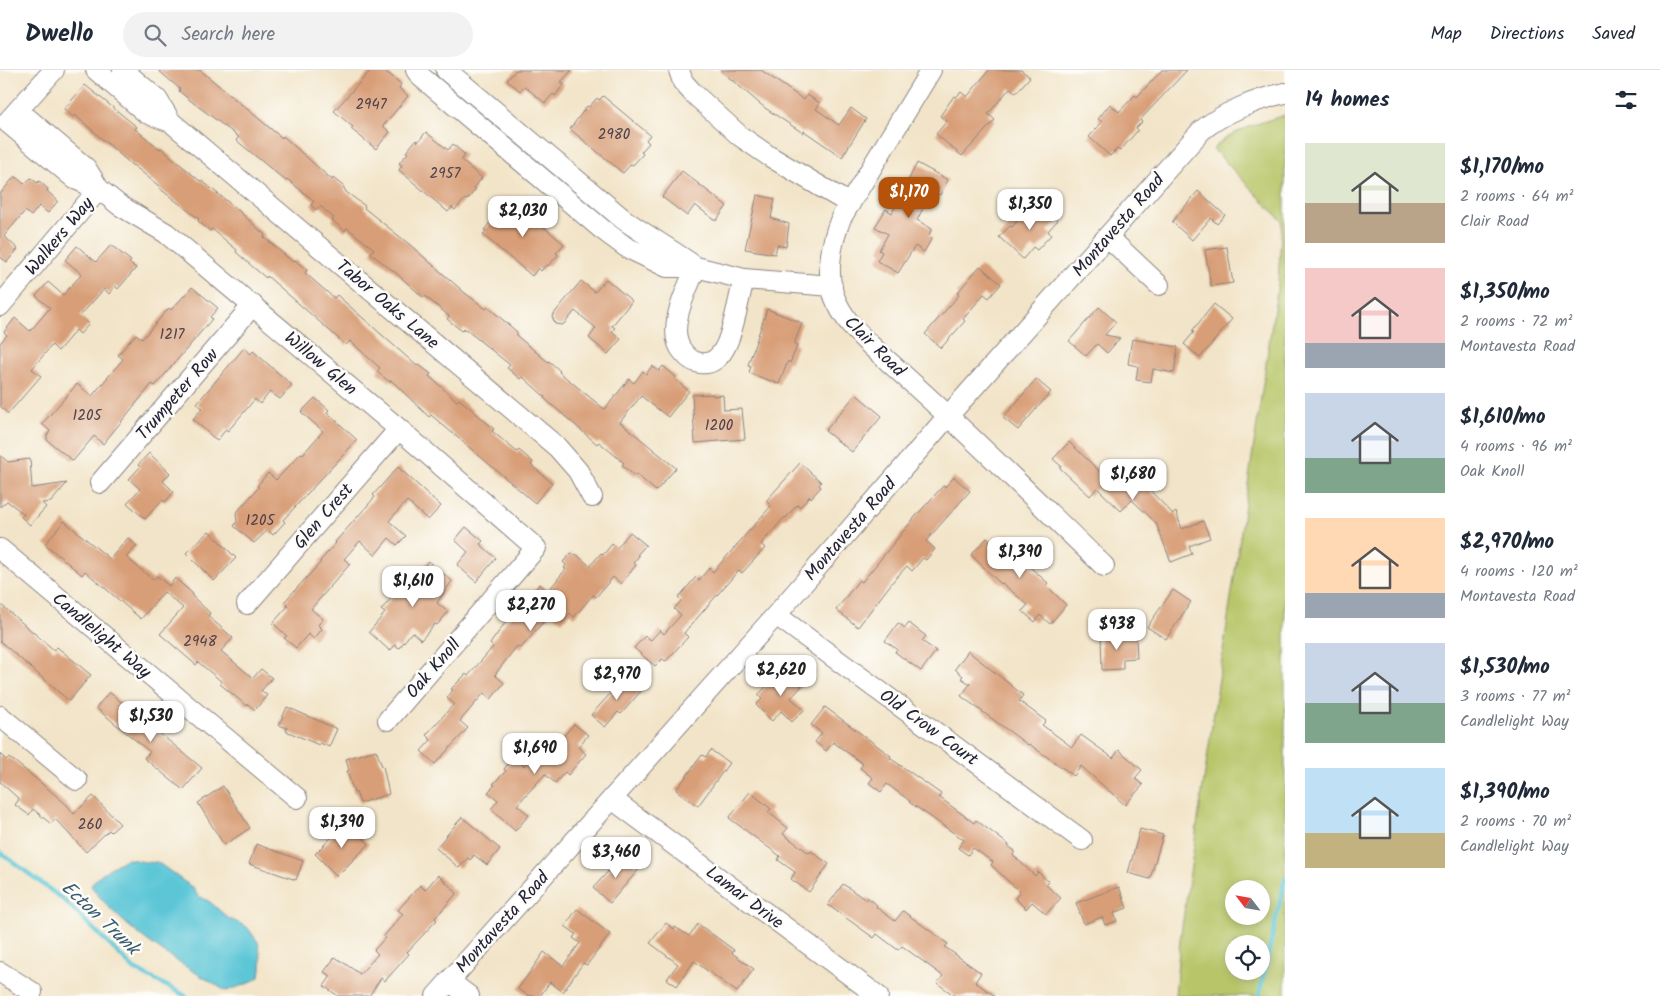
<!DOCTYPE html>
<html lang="en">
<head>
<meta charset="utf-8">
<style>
	body { margin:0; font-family:Kalam,sans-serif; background:#f2f2f3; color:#1f2937; height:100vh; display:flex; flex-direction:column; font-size:19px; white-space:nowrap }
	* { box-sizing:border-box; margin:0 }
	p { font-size:16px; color:#747a83 }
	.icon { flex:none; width:28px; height:28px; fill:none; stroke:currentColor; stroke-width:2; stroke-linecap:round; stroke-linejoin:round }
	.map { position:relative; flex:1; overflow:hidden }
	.details { display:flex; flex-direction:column; background:#fff; width:375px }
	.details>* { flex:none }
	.needle { width:32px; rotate:301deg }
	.tools { position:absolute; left:1225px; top:810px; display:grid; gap:10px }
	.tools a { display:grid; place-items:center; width:45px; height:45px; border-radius:50%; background:#fff; box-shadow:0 2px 8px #0003; font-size:25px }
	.price { position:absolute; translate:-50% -42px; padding:0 11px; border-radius:10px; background:#fff; color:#222; font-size:16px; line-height:32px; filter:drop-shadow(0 1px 2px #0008) }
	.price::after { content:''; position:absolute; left:50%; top:30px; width:15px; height:11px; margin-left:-8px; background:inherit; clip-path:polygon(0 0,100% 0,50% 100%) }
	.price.selected { background:#b45309; color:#fff }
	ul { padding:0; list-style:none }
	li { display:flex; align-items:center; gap:15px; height:125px; padding:0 20px }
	li span { display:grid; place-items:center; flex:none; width:140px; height:100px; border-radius:0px; color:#555 }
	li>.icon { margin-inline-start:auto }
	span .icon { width:60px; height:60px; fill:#fffc; stroke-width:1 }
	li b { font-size:21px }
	h2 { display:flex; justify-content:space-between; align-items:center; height:60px; padding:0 20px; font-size:21px }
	header { display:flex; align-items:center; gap:30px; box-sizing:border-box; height:70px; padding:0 25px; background:#fff; border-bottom:1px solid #e0e1e3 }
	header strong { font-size:24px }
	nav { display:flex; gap:28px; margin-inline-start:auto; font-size:18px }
	.search { width:350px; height:45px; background:#f2f2f3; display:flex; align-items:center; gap:12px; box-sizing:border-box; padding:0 18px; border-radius:28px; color:#747a83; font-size:19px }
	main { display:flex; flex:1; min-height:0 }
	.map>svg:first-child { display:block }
</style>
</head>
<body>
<header>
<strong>Dwello</strong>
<div class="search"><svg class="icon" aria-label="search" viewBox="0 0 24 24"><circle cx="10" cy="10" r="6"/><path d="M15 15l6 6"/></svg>Search here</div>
<nav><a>Map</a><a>Directions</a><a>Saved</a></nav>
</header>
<main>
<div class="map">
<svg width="1285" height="926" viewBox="0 0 1285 926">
	<rect width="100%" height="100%" fill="#fdfcf7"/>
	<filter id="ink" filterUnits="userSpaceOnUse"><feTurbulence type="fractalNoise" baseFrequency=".02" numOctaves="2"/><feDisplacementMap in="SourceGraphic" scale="10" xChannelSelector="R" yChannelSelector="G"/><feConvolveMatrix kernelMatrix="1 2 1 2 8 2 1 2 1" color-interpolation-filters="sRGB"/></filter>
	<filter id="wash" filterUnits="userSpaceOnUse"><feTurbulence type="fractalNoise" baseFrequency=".0096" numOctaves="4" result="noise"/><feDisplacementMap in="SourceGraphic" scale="20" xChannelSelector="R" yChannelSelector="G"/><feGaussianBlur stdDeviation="1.12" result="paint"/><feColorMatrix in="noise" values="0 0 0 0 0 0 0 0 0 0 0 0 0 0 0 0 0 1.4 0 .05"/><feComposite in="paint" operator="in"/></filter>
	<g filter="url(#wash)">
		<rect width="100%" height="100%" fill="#f2e4c8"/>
		<path fill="#b8c669" stroke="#6d7452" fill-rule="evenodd" d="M1285,45V926H1175L1180,870L1278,213L1282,151L1213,79C1231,60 1260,53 1285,45ZM1234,819H1261V846H1234ZM1234,874H1261V901H1234Z"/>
		<path fill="#5cc6d7" stroke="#3f7489" d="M126,789C138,789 144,794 157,792L193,818L197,825L210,832L228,848L247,857L258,872L261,887V900L259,907L249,913L226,921C178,892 125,862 91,816C97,804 114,796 126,789Z"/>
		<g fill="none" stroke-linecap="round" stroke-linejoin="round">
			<path stroke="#5cc6d7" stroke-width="4.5" d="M0,782L65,831L134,899L186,926
				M1259,926L1285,809"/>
		</g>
		<g id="blocks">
			<path fill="#d89e77" d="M158,0H200L282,68L283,66L332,110L333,108L343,116L346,122L365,136L364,138L409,174L465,223L486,239L488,237L517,262V266L548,292L549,291L560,301L559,302L603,338L605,339L629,309L634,313L643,301L646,304L652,296L659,301L663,296L676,307L674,309L689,321L668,347L641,326L620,352L676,398L656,421L636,404L635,406L622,395L624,393L599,372L597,374L544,328L545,327L523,307L520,309L507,298L510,295L464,258L462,261L447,249L449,246L425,226L424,228L396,203L370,183L374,179L347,158L345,161L332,150L334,148L320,136L316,140L311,135L314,131L287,109L286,111L236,70L239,67L191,31L179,21L180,19Z
				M371,0H384L401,14L399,18L408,26L383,56L390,62L376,79L351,59L353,57L334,41Z
				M516,0H572L561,12L564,14L555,26L553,24L545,33L524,16L520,21L507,10Z
				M720,0H761L804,30L807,25L820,33L816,39L839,55L851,38L866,49L842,87L804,61L803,63L765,38Z
				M989,0H1021L1030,7L1016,23L1010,18L988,44L995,50L962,86L936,64L947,51L940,46L954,26L956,27L961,22L967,27Z
				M1162,0H1187L1140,50L1142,52L1136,58L1138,60L1120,81L1117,79L1110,86L1089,67L1102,52L1098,49L1110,34L1119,42L1135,25L1137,27Z
				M85,15L137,57L135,59L160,79L161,78L200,111L201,110L239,141L265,165L264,167L293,192L295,190L307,200L305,203L334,228L337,225L417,296L418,294L431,304L429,306L457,331L459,329L469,337L494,359L492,361L517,382L519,380L533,392L531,395L552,413L535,433L431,345L429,347L391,310L390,312L377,302L380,298L350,271L346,275L290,226L267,206L266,208L254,198L236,182L237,180L212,159L210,161L198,151L199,149L159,118L160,117L133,95V96L75,45L73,47L64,39Z
				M603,26L650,65L646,70L649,73L641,82L643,84L633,95L631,94L623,103L570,59L587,36L589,37L597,28L599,30Z
				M426,62L448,80L453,74L465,85L461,90L482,108L474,118L476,119L467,130L465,129L455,140L452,137L448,142L399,100L402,95L399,93L408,83L406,82L416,70L418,72Z
				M917,93L948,110L940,125L932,121L917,150L932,159L929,165L932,168L924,182L915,176L898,203L877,191L882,182L879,180L888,164L875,157L886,139L892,143Z
				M682,101L727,136L716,151L695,135L687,146L662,127Z
				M15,106L24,114L31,108L37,113L39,111L48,119L47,121L58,131L48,143L39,136L31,146L25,141L4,166L18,179L7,192L0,187V124Z
				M1198,121L1225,145L1217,154L1211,148L1192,170L1172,152Z
				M757,125L775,129L771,148L789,154L786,177L777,175L775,184L745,179Z
				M511,129L545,156L544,157L564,174L556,183L558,185L548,196L546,195L541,201L538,198L532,206L483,165L486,161L484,160L492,150L491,149L500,137L502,139Z
				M1037,132L1058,150L1048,161L1051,165L1037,180L1033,177L1023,189L999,167L1010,156L1012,157L1025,142L1027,143Z
				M111,175L131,191L129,193L136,198L118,219L115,216L109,224L104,219L80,246L89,254L80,264L76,260L58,281L52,275L32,299L41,306L8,344L0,336V273L7,265L4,262L15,248L30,261L50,238L36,226L48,212L63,225L82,204L65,190L77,176L96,192Z
				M1227,177L1233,213L1211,216L1205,180Z
				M980,196L1001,214L989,228L984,224L963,249L965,251L941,278L925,264L959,225L957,223Z
				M606,209L632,231L612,256L615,258L612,261L621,269L608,284L589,268L596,258L575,241L565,253L562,255L555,254L552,246L581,211L595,222Z
				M192,217L218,238L210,247L212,249L155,316L152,314L103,374L94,366L73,391L47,370V365L50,361L42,354L77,314L92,326L123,289L118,285L136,264L142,269L169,238L171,240Z
				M1214,234L1232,249L1200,288L1184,274L1194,262L1192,261Z
				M1099,237L1116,252L1105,265L1120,268L1107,283L1097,274L1086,286L1069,271Z
				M767,239L802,253L794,274L797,276L790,293L788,291L779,314L749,303L751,296L748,295Z
				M1132,269L1178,277L1174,303L1153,299L1151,312L1136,310L1138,296L1128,294Z
				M244,278L251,284L253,281L292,315L280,329L270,322L260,334L255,329L228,361L226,359L217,371L193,349L202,338L197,333Z
				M1036,309L1051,322L1018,360L1003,348Z
				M713,324V326L723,325L724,340L742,339L745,369L695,373L692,325Z
				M856,324L882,346L852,382L825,361Z
				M315,328L329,340L327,342L357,370L283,450L285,452L273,465L268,460L254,473L234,456L237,452L236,443L259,417L257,416L268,403L276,410L301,383L303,384L323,361L301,342Z
				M1069,372L1115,416L1130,400L1173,444L1176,442L1182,459L1203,451L1210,468L1189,476L1192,484L1171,492L1156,453L1132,430L1121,441L1097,418L1090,426L1060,398L1061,396L1053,389Z
				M149,383L170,403L163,411L174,422L165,432L162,430L145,449L127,433L140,419L129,409L140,397L138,395Z
				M0,385L8,392L30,389L32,418L67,413L51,432L42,433L46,437L30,455L21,447L24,444L7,431L0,437Z
				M800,393L821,412L819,415L821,417L811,428L810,426L800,437L797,435L786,448L785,447L761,474L765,478L742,503L739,500L684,563L688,567L666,591L662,589L655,596L634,578L645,566L651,570L660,560L664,564L681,545L674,539L681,531L678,528L696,507L699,510L709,498L713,502L771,436L766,431Z
				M398,397L441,436L428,450L407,431L389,451L406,466L397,475L389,468L375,485L360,471L344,489L350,494L311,539L323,549L318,555L322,559L314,569L308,564L296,578L284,568L287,566L273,553L288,536L284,532L321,492L320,491L336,473L335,472L375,427L373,425Z
				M954,407L970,421L926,471L935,479L926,490L923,488L912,501L907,496L894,510L858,557L836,540L859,510L862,512L915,447L943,416L945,417Z
				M64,451L110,489L128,468L137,476L126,487L153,510L157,506L169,516L175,508L193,524L192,526L210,543L208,546L233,568L221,581L253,608L261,599L272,608L261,621L267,625L255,640L248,634L247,636L220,614L222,612L198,592L196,595L160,564L183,538L164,522L141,549L85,501L82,505L45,474Z
				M466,457L483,471L480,474L496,488L476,512L457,495L468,482L455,470Z
				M209,461L236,488L214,511L186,483Z
				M630,462L646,475L637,485L639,486L633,493L636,495L621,514L613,507L596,527L593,525L574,547L570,543L562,552L551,543L521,578L517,576L496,603L495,605L504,613L491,629L484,623L460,651L468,658L435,694L421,681L431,670L426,665L454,634L447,628L453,620L451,619L466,604L468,606L493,577L490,574L505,553L540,514L548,521L566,499L564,498L566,495L563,492L571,483L574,486L576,484L590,496L601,483L603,485L612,474L617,478Z
				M987,468L998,478L999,476L1006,482L1016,471L1029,484L1023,491L1048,513L1046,515L1066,535L1050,554L1040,545L1035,552L1022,541L1028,535L1002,513L1001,514L971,485Z
				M428,491L452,511L437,533L448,542L437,555L435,554L421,570L412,562L399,578L395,575L390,581L369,562L385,543L381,540L394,525L396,527L420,497L422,499Z
				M1173,520L1191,532L1166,569L1147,557Z
				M0,534L54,580L57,577L91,605L69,631L0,571Z
				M898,553L905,558L909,553L926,566L922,571L936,581L921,601L895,582L897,579L885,571Z
				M1122,564V566H1136L1137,588L1123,589V599L1102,600L1101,565Z
				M968,581L1023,625L1019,631L1046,651L1042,655L1072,677L1081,665L1113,688L1119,680L1142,700L1135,708L1143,715L1125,735L1081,696L1074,706L1029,674L1028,675L961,626L970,614L961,608L963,606L955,599Z
				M783,599L802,616L791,628L804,640L792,652L781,641L772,651L756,635L762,629L758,625Z
				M627,605L643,619L621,644L618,642L605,657L591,645Z
				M109,622L202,698L183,720L144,688L150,682L96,638Z
				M287,637L337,659L329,677L320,673L319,675L286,661L287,658L279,655Z
				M825,637L891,686L890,688L941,724L939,727L974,753L976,750L1009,775L1008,776L1015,781L1013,785L1035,806L1038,802L1049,812L1046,815L1061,828L1046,844L1032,832L1026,839L1015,828L1020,822L991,795L993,792L973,778L968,785L958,778L964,770L909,732L910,731L887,714L881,722L869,713L873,708L860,698L863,694L833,672L826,681L815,672L822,663L811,655Z
				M574,654L588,665L578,677L586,684L568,705L565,702L555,713L545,704L517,735L529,745L515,761L491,739L498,730L488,722L495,715L493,714L506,701L504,699L514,687L524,696L547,671L554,677Z
				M376,680L382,696H383L389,724L360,733L356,722L354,723L347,701H349L346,689Z
				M711,680L729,693L698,736L676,720L702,685L706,687Z
				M0,684L6,690L8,688L14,691L34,707L67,735L74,744L93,726L120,754L111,762L109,760L86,782L55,749L51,754L33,739L29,745L15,735L19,729L0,712Z
				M223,716L250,758L224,775L198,733Z
				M750,722L771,739L768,742L788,758L783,764L809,783L811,781L829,794L809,822L791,809L795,802L778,790L780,786L729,748Z
				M462,747L500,779L487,795L474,785L470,790L468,788L459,798L436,778Z
				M347,752L369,774L337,806L315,784Z
				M1140,759L1163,765L1150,809L1128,803Z
				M256,774L303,791L296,810L249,794Z
				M624,786L639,799L610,833L593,818L613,796L615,797Z
				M438,805L457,823L435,848L437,850L407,882L409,884L385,911L381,908L369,926H338L324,916L331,906L324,902L335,887L360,904L378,884L374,880L385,868L384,866L403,844L398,840L420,815L425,820Z
				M843,814L866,830L867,827L877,835L876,837L895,851L903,841L948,874L945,877L981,903L975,912L995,926H955L937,913L943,906L902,876L898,880L877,864L874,868L828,835Z
				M1119,817L1127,838L1114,843L1117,851L1105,855L1102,847L1084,854L1076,833Z
				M577,839L610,864L587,895L583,893L563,922L550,912L540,926H529L518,919L544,882L563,896L580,873L573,868L576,864L565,856Z
				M666,853L674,859L675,857L689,866L698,854L734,880L732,883L754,899L737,922L694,891L677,916L667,909L678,894L650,873Z"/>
		</g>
	</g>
	<g filter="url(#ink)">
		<use href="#blocks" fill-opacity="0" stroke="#8a8382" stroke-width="1"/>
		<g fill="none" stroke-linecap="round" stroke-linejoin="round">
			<g stroke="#8a8382" stroke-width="22">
				<path id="minor" d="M96,0L146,43L171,52
					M123,0L157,29L171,52L557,377L578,401L592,427
					M416,0L420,6L603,160L626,177L667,197H696L744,209L832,216
					M446,0L623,149C647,166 672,180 696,197
					M679,0L683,12L693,23L740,66L769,86L850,134
					M931,0L841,148C831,173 824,208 837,233C849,258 869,274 889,292C909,310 929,328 948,346C1001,395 1052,446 1104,496
					M18,40L86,98L99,119
					M9,50L54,0
					M7,52L75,109L99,119L119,135L166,163L399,359L536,478L388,650
					M1108,167L1159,215
					M696,197C687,220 664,262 684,283C688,288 693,292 700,293C711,295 719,288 724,279C733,264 739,227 744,209
					M0,236L99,119
					M100,413L253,235
					M0,479L297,728
					M247,534L399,359
					M776,545L1082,770
					M0,646L77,710
					M612,729L878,926
					M0,902L32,922L30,926
					M449,911L469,926
					M436,926L776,545L948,346L1201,61C1222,43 1257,29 1285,23"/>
			</g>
			<use href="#minor" stroke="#fff" stroke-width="20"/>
		</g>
	</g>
	<g text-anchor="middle" stroke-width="5" stroke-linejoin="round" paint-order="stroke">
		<g font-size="15" fill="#50414a">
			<text x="371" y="39">2947</text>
			<text x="614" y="69">2980</text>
			<text x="445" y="108">2957</text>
			<text x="172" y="269">1217</text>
			<text x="87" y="350">1205</text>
			<text x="719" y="360">1200</text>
			<text x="260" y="455">1205</text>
			<text x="200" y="576">2948</text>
			<text x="90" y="759">260</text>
		</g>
		<g font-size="18" fill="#22223b" stroke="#fdfcf7">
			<text transform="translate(1118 155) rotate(-49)" y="6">Montavesta Road</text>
			<text transform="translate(59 166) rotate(-50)" y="6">Walkers Way</text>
			<text transform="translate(388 234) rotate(40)" y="6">Tabor Oaks Lane</text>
			<text transform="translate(875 276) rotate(45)" y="6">Clair Road</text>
			<text transform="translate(321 293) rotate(40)" y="6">Willow Glen</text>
			<text transform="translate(177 324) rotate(-49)" y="6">Trumpeter Row</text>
			<text transform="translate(323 446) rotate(-49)" y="6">Glen Crest</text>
			<text transform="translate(850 459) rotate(-49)" y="6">Montavesta Road</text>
			<text transform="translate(102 565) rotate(40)" y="6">Candlelight Way</text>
			<text transform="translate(433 598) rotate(-49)" y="6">Oak Knoll</text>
			<text transform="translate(929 657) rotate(36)" y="6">Old Crow Court</text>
			<text transform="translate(745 827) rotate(37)" y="6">Lamar Drive</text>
			<text transform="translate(502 852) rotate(-48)" y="6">Montavesta Road</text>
		</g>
		<g font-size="19" font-style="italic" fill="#365b72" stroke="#fdfcf7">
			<text transform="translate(101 847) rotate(43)" y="7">Ecton Trunk</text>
		</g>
	</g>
</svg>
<div class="tools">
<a><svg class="needle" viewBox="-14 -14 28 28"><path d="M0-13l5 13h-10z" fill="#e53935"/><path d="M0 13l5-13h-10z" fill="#747a83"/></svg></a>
<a><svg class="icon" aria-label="locate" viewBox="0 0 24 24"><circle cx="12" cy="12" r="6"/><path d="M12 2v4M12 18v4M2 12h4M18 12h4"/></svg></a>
</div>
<b class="price selected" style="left:909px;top:149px">$1,170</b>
<b class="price" style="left:1030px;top:161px">$1,350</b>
<b class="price" style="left:523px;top:168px">$2,030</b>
<b class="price" style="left:1133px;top:431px">$1,680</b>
<b class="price" style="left:1020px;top:509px">$1,390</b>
<b class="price" style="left:413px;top:538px">$1,610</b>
<b class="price" style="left:531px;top:562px">$2,270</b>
<b class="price" style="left:1117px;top:581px">$938</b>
<b class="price" style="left:781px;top:627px">$2,620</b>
<b class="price" style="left:617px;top:631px">$2,970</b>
<b class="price" style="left:151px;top:673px">$1,530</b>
<b class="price" style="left:535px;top:705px">$1,690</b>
<b class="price" style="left:342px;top:779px">$1,390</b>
<b class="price" style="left:616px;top:809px">$3,460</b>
</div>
<section class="details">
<h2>14 homes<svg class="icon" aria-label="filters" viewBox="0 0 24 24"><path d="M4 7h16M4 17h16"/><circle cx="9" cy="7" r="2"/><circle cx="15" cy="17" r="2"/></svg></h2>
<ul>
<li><span style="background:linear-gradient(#dfe7d0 60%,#b9a48a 0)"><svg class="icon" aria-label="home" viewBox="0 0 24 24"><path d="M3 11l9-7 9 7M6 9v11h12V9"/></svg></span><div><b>$1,170/mo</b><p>2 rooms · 64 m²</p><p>Clair Road</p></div></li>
<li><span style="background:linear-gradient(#f6c9c9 75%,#9aa5b1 0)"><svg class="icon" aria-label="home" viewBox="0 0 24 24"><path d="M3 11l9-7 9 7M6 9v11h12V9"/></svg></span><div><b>$1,350/mo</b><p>2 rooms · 72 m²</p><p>Montavesta Road</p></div></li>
<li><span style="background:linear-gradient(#c9d6e8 65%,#7fa58c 0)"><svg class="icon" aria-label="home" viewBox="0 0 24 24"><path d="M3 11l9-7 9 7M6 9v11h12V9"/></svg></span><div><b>$1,610/mo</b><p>4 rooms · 96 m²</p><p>Oak Knoll</p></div></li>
<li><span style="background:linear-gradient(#ffd9b3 75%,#9aa5b1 0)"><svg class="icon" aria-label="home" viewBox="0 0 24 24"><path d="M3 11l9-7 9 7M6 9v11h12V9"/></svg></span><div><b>$2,970/mo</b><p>4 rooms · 120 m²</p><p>Montavesta Road</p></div></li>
<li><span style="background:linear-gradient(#c9d6e8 60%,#7fa58c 0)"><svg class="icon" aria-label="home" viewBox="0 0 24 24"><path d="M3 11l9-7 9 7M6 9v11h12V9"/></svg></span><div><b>$1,530/mo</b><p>3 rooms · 77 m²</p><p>Candlelight Way</p></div></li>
<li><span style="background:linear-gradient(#bfe0f5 65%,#c2b280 0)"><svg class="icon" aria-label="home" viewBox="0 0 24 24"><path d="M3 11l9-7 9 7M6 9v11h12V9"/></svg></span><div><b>$1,390/mo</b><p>2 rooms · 70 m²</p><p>Candlelight Way</p></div></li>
</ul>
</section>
</main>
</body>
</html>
